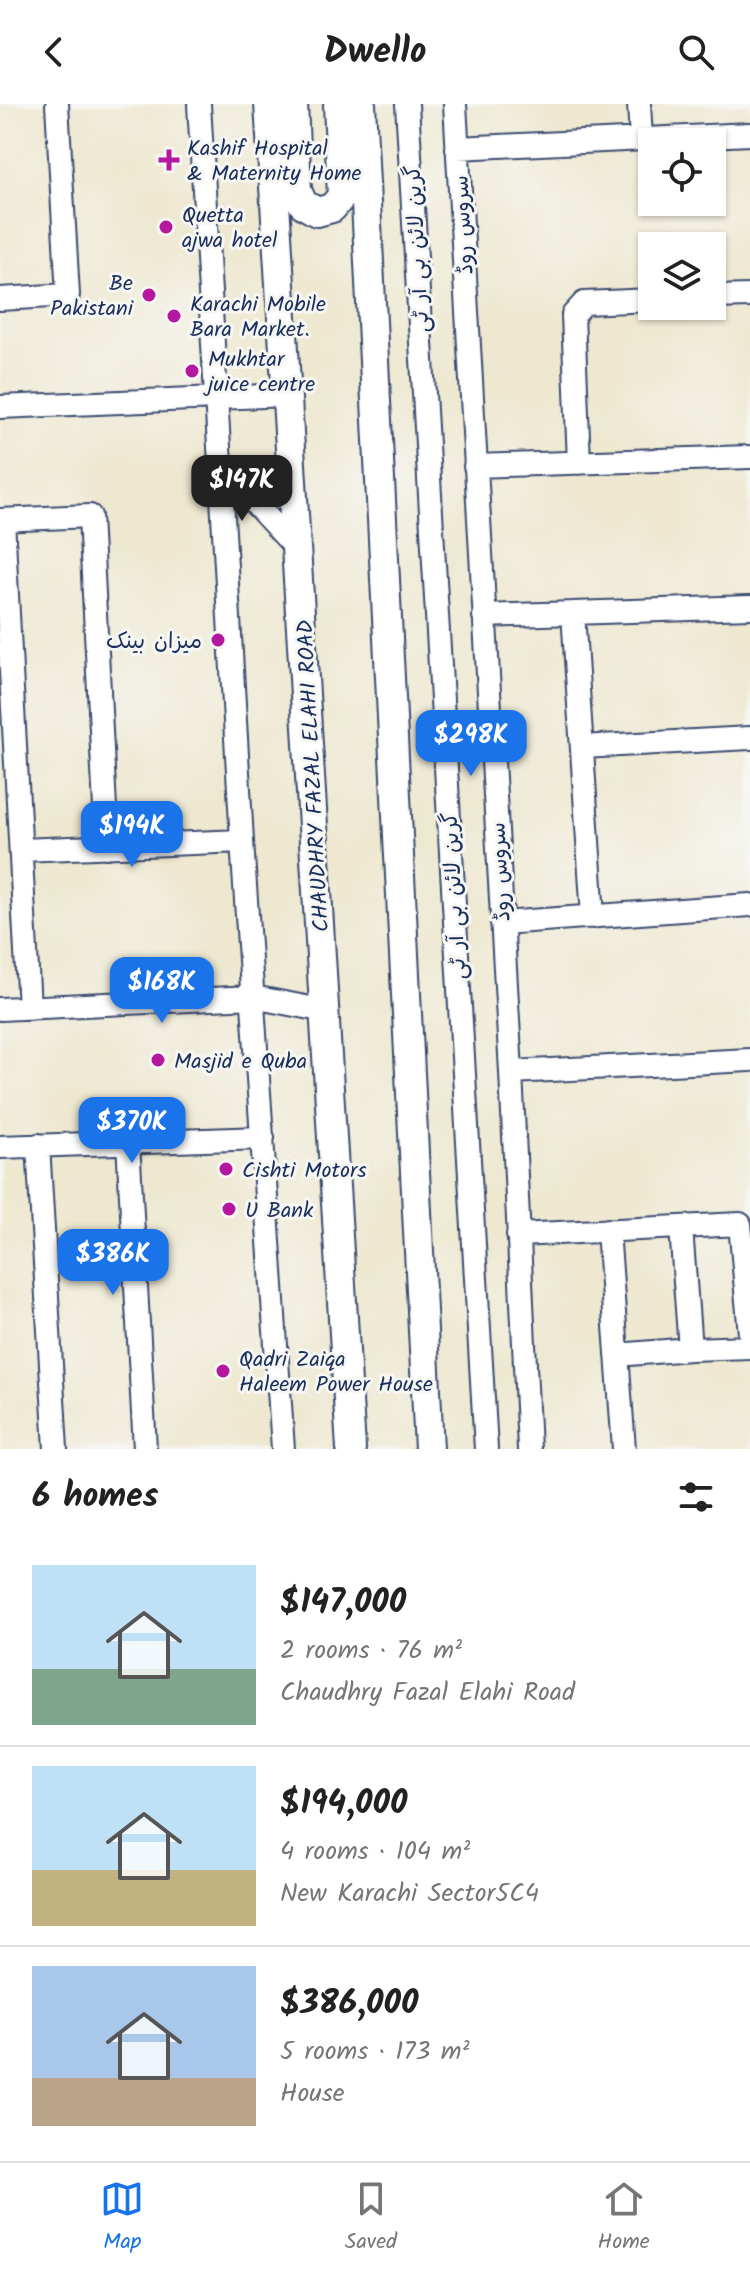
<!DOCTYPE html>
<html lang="en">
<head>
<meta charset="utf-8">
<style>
	body { margin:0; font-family:Kalam,"Playpen Sans Arabic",sans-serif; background:#f6f6f6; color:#222; height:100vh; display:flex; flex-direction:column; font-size:30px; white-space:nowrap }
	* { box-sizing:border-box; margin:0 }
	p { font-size:26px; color:#767676 }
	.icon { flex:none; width:44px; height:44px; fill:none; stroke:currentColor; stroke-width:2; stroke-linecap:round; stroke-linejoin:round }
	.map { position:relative; height:1345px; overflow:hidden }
	.sheet { display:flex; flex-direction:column; background:#fff; flex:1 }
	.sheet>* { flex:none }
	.buttons { position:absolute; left:638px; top:24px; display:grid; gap:16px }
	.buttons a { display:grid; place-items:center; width:88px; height:88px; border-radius:0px; background:#fff; box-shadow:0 2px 6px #0004; font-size:40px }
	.price { position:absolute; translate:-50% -68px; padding:0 18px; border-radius:16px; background:#1a73e8; color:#fff; font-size:26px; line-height:52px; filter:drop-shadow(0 2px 4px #0008) }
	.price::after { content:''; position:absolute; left:50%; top:48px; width:24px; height:18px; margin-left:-12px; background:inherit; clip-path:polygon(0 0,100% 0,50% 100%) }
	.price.on { background:#222; color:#fff }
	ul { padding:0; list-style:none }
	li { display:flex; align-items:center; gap:24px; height:200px; padding:0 32px }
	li+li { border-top:2px solid #e0e0e0 }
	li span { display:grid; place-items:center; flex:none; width:224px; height:160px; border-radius:0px; color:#555 }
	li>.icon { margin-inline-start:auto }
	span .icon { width:96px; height:96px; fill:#fffc; stroke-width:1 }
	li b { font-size:34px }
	h2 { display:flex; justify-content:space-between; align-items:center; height:96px; padding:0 32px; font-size:34px }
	header { display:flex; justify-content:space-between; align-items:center; height:104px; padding:0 32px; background:#fff; font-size:36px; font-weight:800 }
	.tabs { display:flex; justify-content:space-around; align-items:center; height:112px; border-top:2px solid #e0e0e0; background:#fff; font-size:22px; color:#767676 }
	.tabs a { display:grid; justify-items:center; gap:4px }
	.tabs .on { color:#1a73e8 }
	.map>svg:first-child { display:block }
</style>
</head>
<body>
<header><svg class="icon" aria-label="back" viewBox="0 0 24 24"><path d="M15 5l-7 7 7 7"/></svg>Dwello<svg class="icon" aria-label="search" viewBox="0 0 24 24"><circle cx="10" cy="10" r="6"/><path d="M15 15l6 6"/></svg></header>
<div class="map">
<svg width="750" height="1345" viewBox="0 0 750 1345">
	<rect width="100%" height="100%" fill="#f6f6f2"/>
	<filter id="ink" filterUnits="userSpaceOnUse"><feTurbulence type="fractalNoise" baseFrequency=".0125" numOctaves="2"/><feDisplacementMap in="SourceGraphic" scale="16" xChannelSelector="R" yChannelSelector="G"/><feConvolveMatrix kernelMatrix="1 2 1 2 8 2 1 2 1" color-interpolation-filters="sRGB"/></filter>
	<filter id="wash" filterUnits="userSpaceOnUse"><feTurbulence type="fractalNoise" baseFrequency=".006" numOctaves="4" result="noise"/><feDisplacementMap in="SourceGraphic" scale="32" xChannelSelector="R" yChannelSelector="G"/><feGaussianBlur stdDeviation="1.8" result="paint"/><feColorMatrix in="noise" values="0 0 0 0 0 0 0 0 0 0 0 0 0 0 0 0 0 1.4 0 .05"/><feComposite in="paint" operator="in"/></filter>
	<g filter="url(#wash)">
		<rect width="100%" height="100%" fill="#eee8d0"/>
	</g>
	<g filter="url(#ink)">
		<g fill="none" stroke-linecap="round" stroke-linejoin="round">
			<g stroke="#3b4b6f" stroke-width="26">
				<path id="minor" d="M199,0L242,737L283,1345
					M407,0L486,1345
					M455,0L511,968L529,1345
					M639,0L641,35
					M457,44L750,30
					M712,193L750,192
					M0,195L68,191L57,0
					M0,303L289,291
					M579,359L573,211L584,199L652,196
					M219,361L298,446
					M475,362L750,353
					M0,416L90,412L107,743
					M3,416L29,904
					M573,509L593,813
					M484,512L750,503
					M582,643L750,634
					M21,746L242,737
					M502,819L750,801
					M0,905L253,893L326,907
					M511,968L750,956
					M128,1038L145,1345
					M38,1041L56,1345
					M0,1043L263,1034
					M681,1124L690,1245L750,1243
					M608,1126L624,1345
					M518,1131L740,1120L750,1230
					M617,1251L690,1245"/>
			</g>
			<g stroke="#3b4b6f" stroke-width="32">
				<path id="major" d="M269,0L351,1345
					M293,0L297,86L303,100L317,108L332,104L342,92L338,0
					M361,0L429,1345"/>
			</g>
			<use href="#minor" stroke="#fff" stroke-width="22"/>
			<use href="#major" stroke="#fff" stroke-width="28"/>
		</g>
	</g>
	<g fill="#b5179e" stroke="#f6f6f2" stroke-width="3">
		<path d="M165 44h8v8h8v8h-8v8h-8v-8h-8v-8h8z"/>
		<circle cx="166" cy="123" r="8"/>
		<circle cx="149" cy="191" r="8"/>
		<circle cx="174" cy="212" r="8"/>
		<circle cx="192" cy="267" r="8"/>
		<circle cx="218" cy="536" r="8"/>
		<circle cx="158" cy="956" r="8"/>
		<circle cx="226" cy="1065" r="8"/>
		<circle cx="229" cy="1105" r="8"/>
		<circle cx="223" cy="1267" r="8"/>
	</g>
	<g text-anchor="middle" stroke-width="6" stroke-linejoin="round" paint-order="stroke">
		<g font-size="22" fill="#1b2f5e" stroke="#f6f6f2" text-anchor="start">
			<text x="187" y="51">Kashif Hospital<tspan x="187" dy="25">&amp; Maternity Home</tspan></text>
			<text x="182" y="118">Quetta<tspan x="182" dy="25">ajwa hotel</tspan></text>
			<text x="133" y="186" text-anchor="end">Be<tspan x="133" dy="25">Pakistani</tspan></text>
			<text x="190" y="207">Karachi Mobile<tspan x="190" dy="25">Bara Market.</tspan></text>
			<text x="208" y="262">Mukhtar<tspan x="208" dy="25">juice centre</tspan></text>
			<text x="202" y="544" text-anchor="end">میزان بینک</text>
			<text x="174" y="964">Masjid e Quba</text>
			<text x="242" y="1073">Cishti Motors</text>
			<text x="245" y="1113">U Bank</text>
			<text x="239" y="1262">Qadri Zaiqa<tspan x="239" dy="25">Haleem Power House</tspan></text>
		</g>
		<g font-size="22" fill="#1b2f5e" stroke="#f6f6f2">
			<text transform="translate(462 121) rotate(-93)" y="8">سروس روڈ</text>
			<text transform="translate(416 145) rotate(-93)" y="8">گرین لائن بی آر ٹی</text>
			<text transform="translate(312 672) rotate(-93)" y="8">CHAUDHRY FAZAL ELAHI ROAD</text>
			<text transform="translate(499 768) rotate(-93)" y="8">سروس روڈ</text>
			<text transform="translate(453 792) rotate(-93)" y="8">گرین لائن بی آر ٹی</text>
		</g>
	</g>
</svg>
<div class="buttons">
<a><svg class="icon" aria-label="locate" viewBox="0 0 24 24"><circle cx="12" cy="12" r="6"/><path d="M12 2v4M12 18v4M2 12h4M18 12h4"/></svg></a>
<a><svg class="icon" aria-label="layers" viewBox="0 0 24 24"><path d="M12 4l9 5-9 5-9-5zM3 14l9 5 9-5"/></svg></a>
</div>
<b class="price on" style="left:242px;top:419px">$147K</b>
<b class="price" style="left:471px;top:674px">$298K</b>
<b class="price" style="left:132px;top:765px">$194K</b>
<b class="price" style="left:162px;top:921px">$168K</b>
<b class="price" style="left:132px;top:1061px">$370K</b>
<b class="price" style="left:113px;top:1193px">$386K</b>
</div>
<section class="sheet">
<h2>6 homes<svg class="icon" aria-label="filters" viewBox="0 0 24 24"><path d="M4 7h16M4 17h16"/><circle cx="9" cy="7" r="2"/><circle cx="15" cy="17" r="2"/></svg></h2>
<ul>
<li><span style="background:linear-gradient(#bfe0f5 65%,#7fa58c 0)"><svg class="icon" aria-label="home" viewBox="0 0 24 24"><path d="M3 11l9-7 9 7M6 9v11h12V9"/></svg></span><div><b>$147,000</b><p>2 rooms · 76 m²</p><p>Chaudhry Fazal Elahi Road</p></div></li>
<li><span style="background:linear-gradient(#bfe0f5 65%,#c2b280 0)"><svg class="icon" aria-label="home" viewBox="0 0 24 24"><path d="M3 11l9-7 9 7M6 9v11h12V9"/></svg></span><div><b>$194,000</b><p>4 rooms · 104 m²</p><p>New Karachi Sector5C4</p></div></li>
<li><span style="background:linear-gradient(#a9c7e8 70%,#b9a48a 0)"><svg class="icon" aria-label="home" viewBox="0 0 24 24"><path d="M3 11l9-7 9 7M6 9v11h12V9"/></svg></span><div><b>$386,000</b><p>5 rooms · 173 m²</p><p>House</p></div></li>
</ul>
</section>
<nav class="tabs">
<a class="on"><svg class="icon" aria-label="map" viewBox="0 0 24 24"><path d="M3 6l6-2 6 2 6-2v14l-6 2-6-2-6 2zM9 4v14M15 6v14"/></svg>Map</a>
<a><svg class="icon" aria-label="saved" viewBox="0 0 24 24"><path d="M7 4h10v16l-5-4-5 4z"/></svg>Saved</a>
<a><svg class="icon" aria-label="home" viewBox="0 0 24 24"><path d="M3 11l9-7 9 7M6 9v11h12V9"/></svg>Home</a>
</nav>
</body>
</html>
